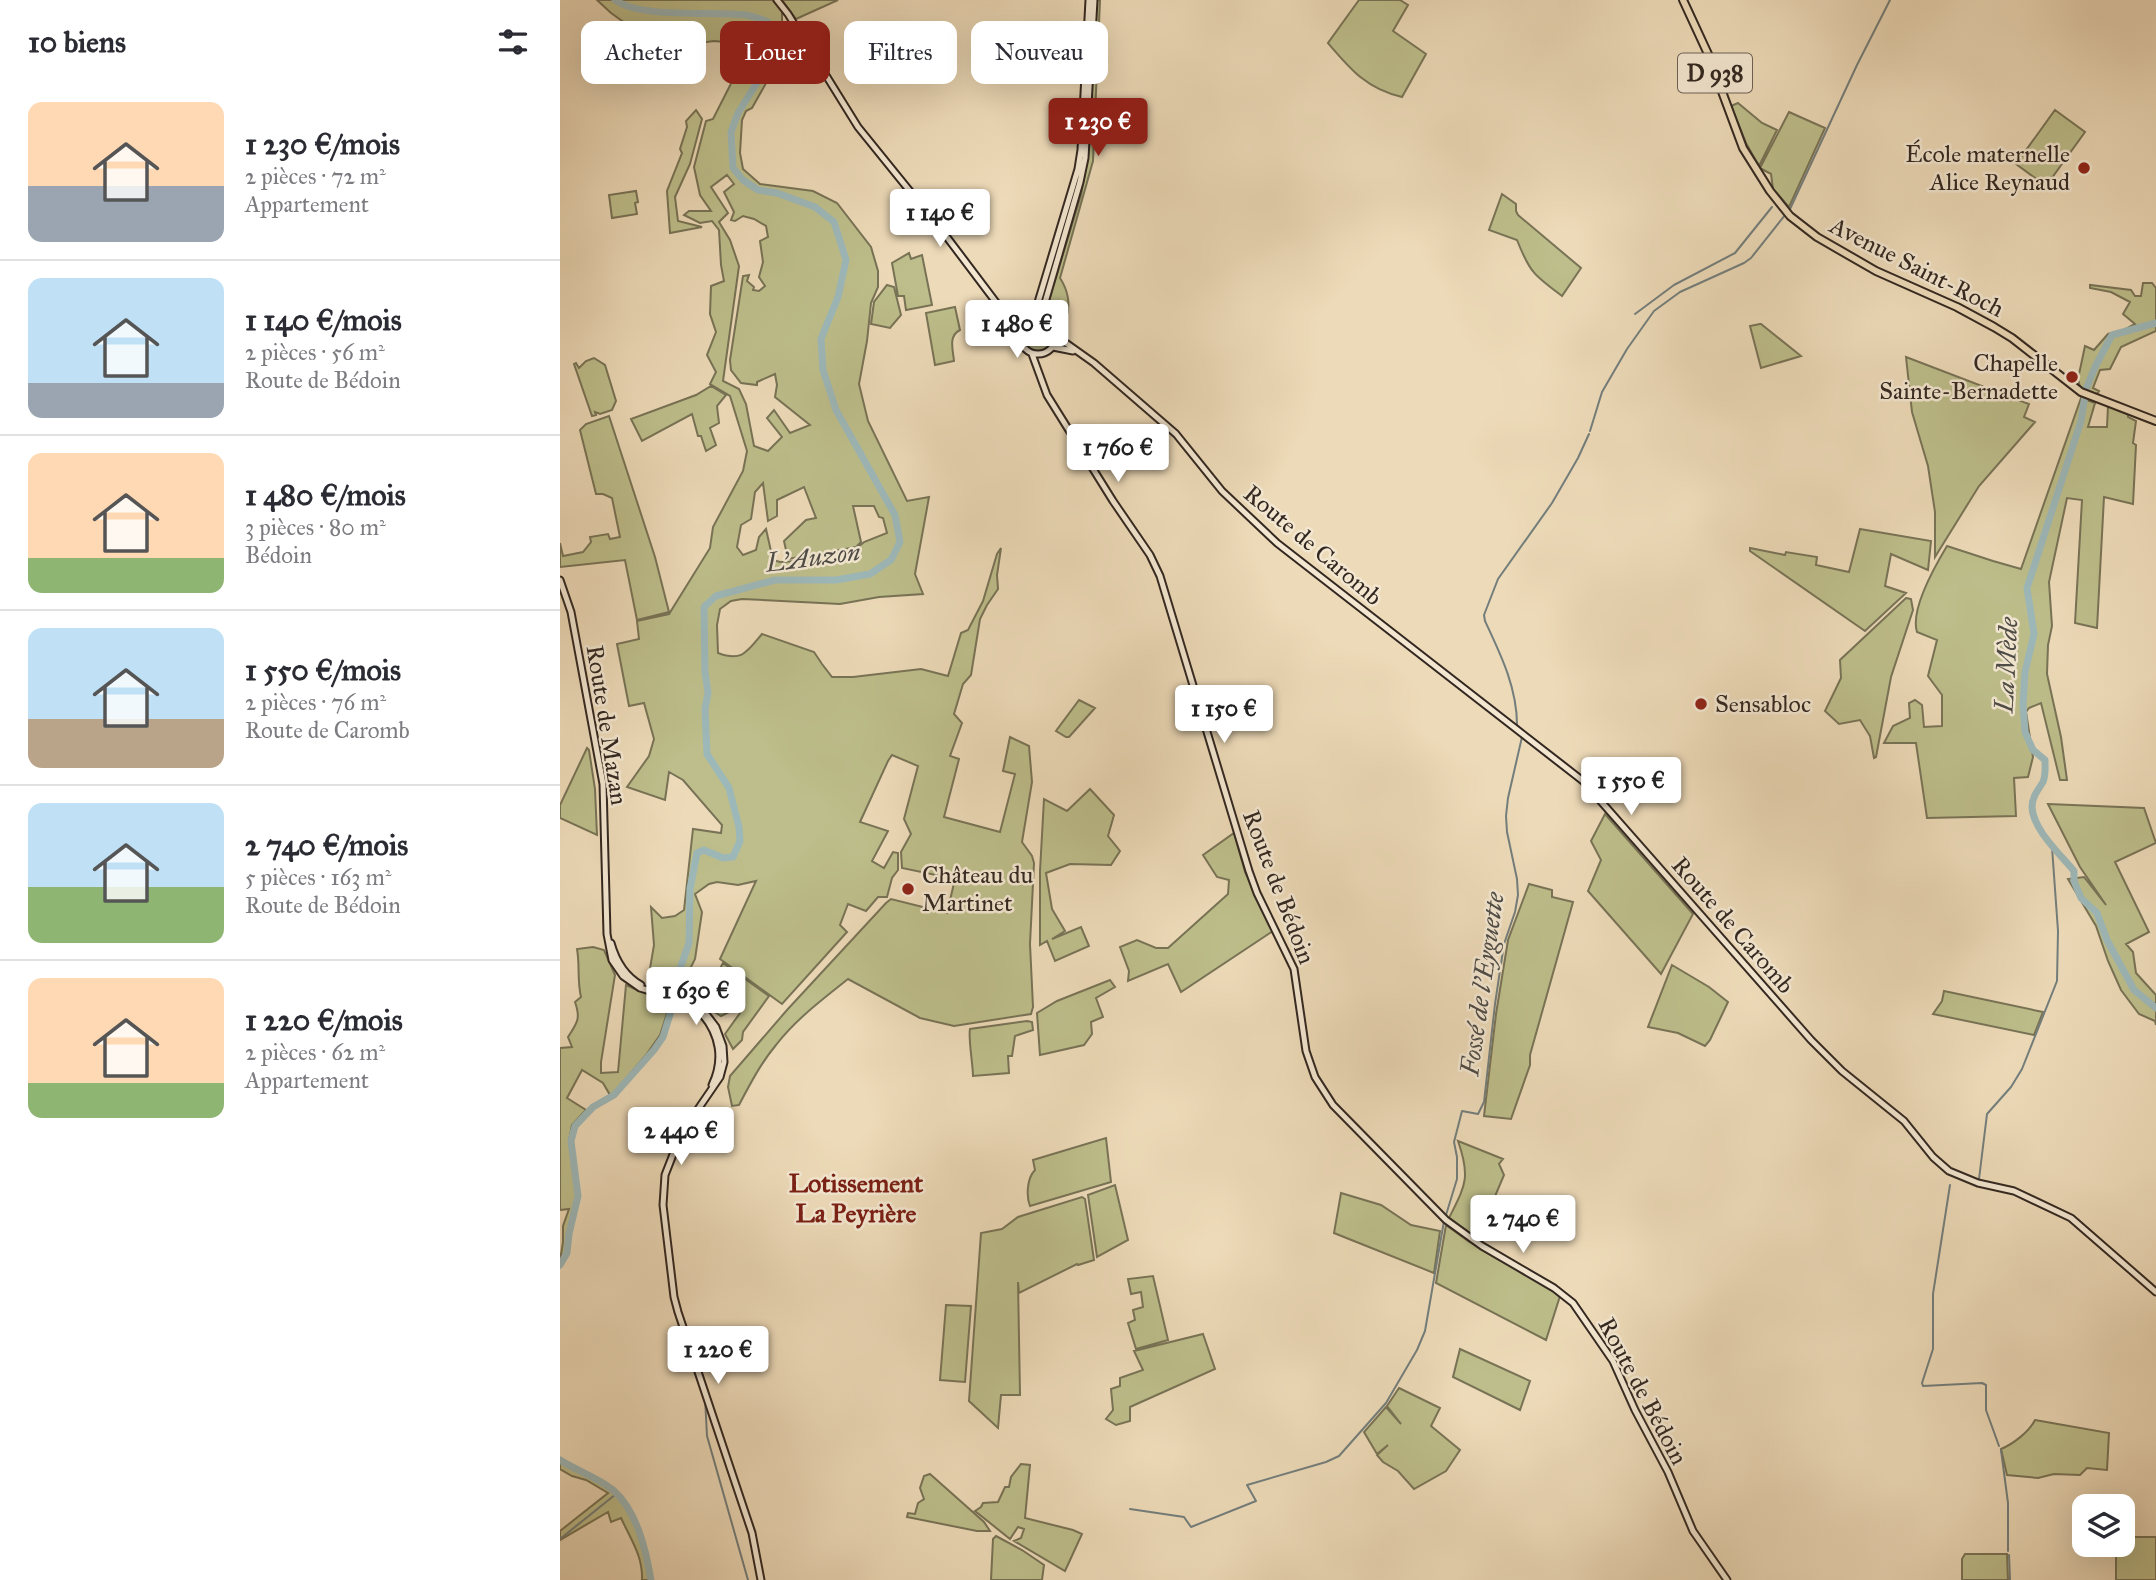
<!DOCTYPE html>
<html lang="fr">
<head>
<meta charset="utf-8">
<style>
	body { margin:0; font-family:"IM FELL Great Primer",serif; background:#f2f2f3; color:#2b2b33; height:100vh; display:flex; flex-direction:column; font-size:26px; white-space:nowrap }
	* { box-sizing:border-box; margin:0 }
	p { font-size:23px; color:#7c7c81 }
	.icon { flex:none; width:38px; height:38px; fill:none; stroke:currentColor; stroke-width:2; stroke-linecap:round; stroke-linejoin:round }
	.map { position:relative; flex:1; overflow:hidden }
	.drawer { display:flex; flex-direction:column; background:#fff; width:560px }
	.drawer>* { flex:none }
	.top-card { position:absolute; left:21px; top:21px; width:665px; height:63px; display:flex; gap:14px }
	.controls { position:absolute; left:1512px; top:1494px; display:grid; gap:14px }
	.controls a { display:grid; place-items:center; width:63px; height:63px; border-radius:14px; background:#fff; box-shadow:0 7px 28px #0002; font-size:35px }
	.price { position:absolute; translate:-50% -60px; padding:0 16px; border-radius:7px; background:#fff; color:#222; font-size:23px; line-height:46px; filter:drop-shadow(0 2px 4px #0008) }
	.price::after { content:''; position:absolute; left:50%; top:42px; width:21px; height:16px; margin-left:-10px; background:inherit; clip-path:polygon(0 0,100% 0,50% 100%) }
	.price.active { background:#8f2418; color:#fff }
	ul { padding:0; list-style:none }
	li { display:flex; align-items:center; gap:21px; height:175px; padding:0 28px }
	li+li { border-top:2px solid #e1e1e2 }
	li span { display:grid; place-items:center; flex:none; width:196px; height:140px; border-radius:14px; color:#555 }
	li>.icon { margin-inline-start:auto }
	span .icon { width:84px; height:84px; fill:#fffc; stroke-width:1 }
	li b { font-size:30px }
	h2 { display:flex; justify-content:space-between; align-items:center; height:84px; padding:0 28px; font-size:30px }
	.pill { padding:0 24px; border-radius:14px; background:#fff; box-shadow:0 7px 28px #0002; font-size:24px; line-height:63px }
	.pill.active { background:#8f2418; color:#fff }
	main { display:flex; flex:1; min-height:0 }
	.map>svg:first-child { display:block }
</style>
</head>
<body>
<main>
<section class="drawer">
<h2>10 biens<svg class="icon" aria-label="filters" viewBox="0 0 24 24"><path d="M4 7h16M4 17h16"/><circle cx="9" cy="7" r="2"/><circle cx="15" cy="17" r="2"/></svg></h2>
<ul>
<li><span style="background:linear-gradient(#ffd9b3 60%,#9aa5b1 0)"><svg class="icon" aria-label="home" viewBox="0 0 24 24"><path d="M3 11l9-7 9 7M6 9v11h12V9"/></svg></span><div><b>1 230 €/mois</b><p>2 pièces · 72 m²</p><p>Appartement</p></div></li>
<li><span style="background:linear-gradient(#bfe0f5 75%,#9aa5b1 0)"><svg class="icon" aria-label="home" viewBox="0 0 24 24"><path d="M3 11l9-7 9 7M6 9v11h12V9"/></svg></span><div><b>1 140 €/mois</b><p>2 pièces · 56 m²</p><p>Route de Bédoin</p></div></li>
<li><span style="background:linear-gradient(#ffd9b3 75%,#8fb573 0)"><svg class="icon" aria-label="home" viewBox="0 0 24 24"><path d="M3 11l9-7 9 7M6 9v11h12V9"/></svg></span><div><b>1 480 €/mois</b><p>3 pièces · 80 m²</p><p>Bédoin</p></div></li>
<li><span style="background:linear-gradient(#bfe0f5 65%,#b9a48a 0)"><svg class="icon" aria-label="home" viewBox="0 0 24 24"><path d="M3 11l9-7 9 7M6 9v11h12V9"/></svg></span><div><b>1 550 €/mois</b><p>2 pièces · 76 m²</p><p>Route de Caromb</p></div></li>
<li><span style="background:linear-gradient(#bfe0f5 60%,#8fb573 0)"><svg class="icon" aria-label="home" viewBox="0 0 24 24"><path d="M3 11l9-7 9 7M6 9v11h12V9"/></svg></span><div><b>2 740 €/mois</b><p>5 pièces · 163 m²</p><p>Route de Bédoin</p></div></li>
<li><span style="background:linear-gradient(#ffd9b3 75%,#8fb573 0)"><svg class="icon" aria-label="home" viewBox="0 0 24 24"><path d="M3 11l9-7 9 7M6 9v11h12V9"/></svg></span><div><b>1 220 €/mois</b><p>2 pièces · 62 m²</p><p>Appartement</p></div></li>
</ul>
</section>
<div class="map">
<svg width="1596" height="1580" viewBox="0 0 1596 1580">
	<rect width="100%" height="100%" fill="#eddab8"/>
	<filter id="stains"><feTurbulence type="fractalNoise" baseFrequency=".00286" numOctaves="4"/><feColorMatrix values="0 0 0 0 .2 0 0 0 0 .09 0 0 0 0 .02 0 0 0 .5 -.17"/></filter>
	<radialGradient id="worn" r=".72"><stop offset=".6" stop-color="#630" stop-opacity="0"/><stop offset="1" stop-color="#630" stop-opacity=".3"/></radialGradient>
	<path fill="#bdbe8b" stroke="#787356" stroke-width="2" fill-rule="evenodd" d="M37,0H212L222,9V43L210,76L192,108L186,111L182,120L180,153L183,169L200,184L253,191L277,203L311,247L318,271V287L311,303L307,341L299,384L308,421L347,501L369,497L355,574L363,594L319,597L280,604L182,599L171,601L160,609L157,625L158,653C182,662 187,652 202,634L254,652L262,664L272,677H293L361,669L388,676L401,633L408,630L423,601L437,554L441,548L437,575L438,589L427,605L420,619L411,675L403,684L394,714L402,723L390,756L399,759L384,817L440,832L455,774L443,771L450,737L469,746L472,782L462,842L472,856L474,863L470,944L473,1007L471,1014L394,1026L360,1018L288,979C263,999 236,1019 216,1045C201,1063 190,1084 179,1105L172,1106L168,1087L170,1076L227,1010L326,903L331,899L387,913L395,879L342,868L341,852L351,834L344,819L358,766L332,755L328,761L300,822L328,831L312,861L324,868L333,852L338,853V870L332,878L327,897H318L306,911L288,904L280,925L287,932L222,1004L160,959L196,881L178,885L157,882L149,884L135,894L142,912L135,959L127,975L145,992L134,1001L124,996L87,986L94,945L91,907L102,918L115,916L124,910L133,829L161,833L162,825L123,780L109,772L105,800L67,787L89,756L94,739L84,703L69,706L57,644L79,639L77,621L109,614L150,548L153,527L183,471L187,451L170,396L150,384L156,372L147,355L156,332L150,314L151,286L164,281L161,265L159,230L152,221L140,223L124,215L129,211H151L140,195L134,167L146,121L153,119L184,58L175,43L154,41L108,47L96,31L86,38L51,13ZM167,175L174,184L164,192L174,212L171,220L175,221L183,216L194,219L206,226L208,237L200,241L203,262L199,277L205,286L199,291L193,290L194,287L187,281L189,275L183,276L170,360L171,370L181,383L197,385V382L215,374L217,385L215,397L250,425L230,433L214,410L207,418L222,437L208,451L194,446L186,404L179,389L163,381L179,266L170,240L159,222L168,213L151,187ZM203,483L208,521L217,516V500L244,487L256,518L246,520L224,541L228,559L296,547L301,542L293,506H314L319,517L323,518L327,533L304,542L296,549L266,554L238,561L220,562L213,560L206,529L199,537L196,550L183,555L177,547L181,525L191,519L195,492Z
		M222,0H278L236,19Z
		M536,0H540L533,161L500,278C508,290 511,305 506,319C493,324 489,315 488,304L521,195L528,157Z
		M799,0H840L848,5L833,31L866,54L842,97C807,89 791,70 768,43Z
		M1178,103L1202,123L1217,130L1199,166L1186,143L1171,106Z
		M136,110L142,119L130,164L115,197L118,221L142,227L110,233L107,191L122,153L120,149L127,127L126,121Z
		M1495,110L1525,132L1486,186L1456,164Z
		M1229,112L1265,128L1229,207L1213,189L1211,174L1200,168Z
		M76,191L78,202L75,203L77,214L52,218L49,195Z
		M942,194L956,204V211L958,215L1021,268L1002,296C975,276 970,273 957,240L929,230Z
		M349,253L351,259L362,255L372,305L346,310L344,296H338L332,263Z
		M1583,283H1592L1596,288V331L1561,347L1550,369L1540,370L1533,388L1539,391L1536,395L1520,387L1518,379L1525,346L1534,350L1548,334L1564,330L1575,324L1563,314L1570,302L1551,292L1530,288V285L1571,290L1575,296H1581Z
		M327,285L334,287L341,315L330,328L311,324L314,302Z
		M395,307L400,330C388,336 393,350 394,361L375,365L366,313Z
		M463 336a15 15 0 1 1 30 0a15 15 0 1 1-30 0Z
		M1200,324H1201L1241,356L1201,368L1190,326Z
		M1346,357L1469,404L1464,417L1475,422L1419,486L1375,557V512L1368,466L1352,412Z
		M34,358L45,365L56,401L52,410L40,414L35,412L36,415L32,416L14,364L16,363L19,368L26,361Z
		M151,386L166,395L157,406L159,423L150,428L156,445L146,451L141,436H138L132,414L82,441L71,419L136,395Z
		M1521,398L1535,403L1528,427H1547L1548,406L1568,414V417L1576,421L1573,443L1576,445L1573,504L1544,497L1537,628L1515,623L1522,500L1507,498L1489,582L1492,626L1488,645L1487,674L1501,737L1507,780H1500L1481,703L1469,708L1466,712L1473,757L1468,777L1454,778L1456,816L1367,818L1356,743H1324L1333,726L1350,718L1349,703L1355,700L1362,705L1364,727L1382,726V695L1368,676L1377,640L1357,632C1350,610 1375,566 1387,546L1433,561L1461,569Z
		M49,416L95,557L109,612L77,620L65,560L0,567V543L3,556L23,552L31,542L30,537L48,534L50,539L60,537L52,498L43,494H36L20,430L26,424Z
		M1300,529L1371,541L1368,570L1331,554L1325,586L1346,593L1305,631L1190,551V548L1225,555L1226,552L1257,557L1256,565L1289,572Z
		M1346,598L1351,599L1353,610L1331,677L1316,757L1314,758L1310,736L1300,720L1279,724L1265,711L1281,678L1280,660Z
		M519,700L535,708L509,737H506L496,731Z
		M27,748L29,750L35,789L37,835L0,818V805Z
		M530,789L554,815L548,836L560,851L551,865L510,864L486,873L492,909L505,931L492,939L521,927L529,946L495,961L487,941L480,945V871L484,799L507,811Z
		M1488,804L1584,808L1596,843L1555,862L1589,932L1566,944L1573,952L1576,973L1596,995V1025L1595,1021L1579,1014L1561,990L1548,961L1536,926L1508,879L1524,877L1546,905L1520,867Z
		M1045,814L1133,914L1101,974L1028,891L1041,860L1031,841Z
		M674,833L685,872L713,931L621,992L608,964L568,981L569,971L560,947L577,940L596,948H608L668,894L669,880L657,877L643,855Z
		M969,884L992,890V897L1013,902L970,1055V1065L951,1119L924,1116L936,1014L948,940Z
		M33,947L44,950L55,975L41,1062V1073L58,1072L66,985L110,1004L100,1035L86,1055L53,1094L50,1095L43,1083L22,1070L7,1098L26,1110L12,1125L9,1141L17,1196L5,1253L0,1261L3,1242V1226L9,1209L0,1210V1048L12,1047L8,1037C17,1023 21,1019 15,1002L21,997C17,981 20,965 17,949Z
		M163,963L209,996L183,1032L182,1040L173,1049L165,1034L180,1013L175,1009L161,1016L145,1006L147,993Z
		M1112,965L1149,987L1168,1002L1150,1040L1145,1046L1118,1033L1088,1027Z
		M550,980L555,987L536,998L543,1017L531,1022L532,1034L524,1045L480,1055L477,1013L497,1001Z
		M1384,991L1483,1012L1474,1035L1373,1014L1382,1001Z
		M467,1021L472,1022L473,1030L455,1036L452,1056H448L449,1073L413,1076C413,1065 408,1037 410,1029Z
		M546,1138L551,1182L470,1206C466,1196 467,1178 475,1170L473,1160Z
		M898,1141L943,1159L939,1164L944,1175L917,1239L889,1218C905,1186 911,1178 898,1141Z
		M555,1185L568,1240L537,1257L528,1195Z
		M781,1193L821,1205L851,1225L880,1231L874,1273L774,1233Z
		M522,1197L525,1199L534,1260L518,1265L517,1264L459,1293L458,1282L460,1395H441L438,1428L409,1401L421,1233L442,1229L458,1217Z
		M886,1225L908,1241L990,1288L1000,1296L986,1340L876,1283Z
		M593,1276L608,1340L576,1349L568,1323L575,1320L573,1310L583,1307L581,1292L571,1294L568,1279Z
		M386,1305L411,1306L405,1382L380,1380Z
		M643,1334L655,1369L570,1407V1421L556,1425L546,1419L553,1410L551,1389L560,1386V1378L583,1370L574,1351Z
		M900,1349L970,1381L960,1410L893,1377Z
		M839,1388L880,1408L871,1426L900,1450L886,1471L854,1489L838,1471L823,1462L817,1455L828,1445L817,1454L804,1432L826,1407L841,1424L827,1406Z
		M1475,1420L1549,1433L1547,1470L1527,1468L1520,1475L1494,1474L1478,1478L1447,1475L1441,1449C1453,1444 1469,1432 1475,1420Z
		M0,1462C17,1472 37,1478 52,1491C76,1512 84,1551 89,1580H82C83,1556 71,1540 61,1518L51,1522L48,1512L0,1540V1531L48,1493L26,1480L12,1476L0,1469Z
		M461,1464L470,1465L465,1518L513,1530L522,1534L505,1571L454,1541L461,1538L464,1529L458,1527L450,1539L415,1511L421,1507L423,1503L438,1502L445,1487H449L451,1477Z
		M370,1474L424,1522L430,1531H417L347,1517L348,1513L355,1514L358,1503L364,1499L360,1488L364,1476Z
		M436,1536L462,1550L484,1565L482,1580H431L433,1539Z
		M1563,1537H1596V1580H1556V1545H1563Z
		M1405,1554H1447L1448,1580H1402V1559Z"/>
	<g fill="none" stroke-linecap="round" stroke-linejoin="round">
		<path stroke="#737e7c" stroke-width="2" d="M1230,209L1297,65L1330,0
			M1075,314L1114,285L1175,253L1212,207
			M1030,431L1042,392L1067,349L1094,311L1120,292L1184,263L1191,258L1225,215
			M964,732L957,725C957,688 941,655 925,621L924,615L938,579L992,503L1018,458L1029,434
			M1419,1179L1427,1114L1451,1087L1462,1069L1497,981L1498,931L1492,847
			M1390,1185L1373,1294V1349L1362,1383L1363,1386L1422,1383L1426,1385V1410L1439,1446
			M886,1215L897,1179V1157L894,1142L902,1111L918,1114L924,1102L935,1004L944,944L955,912L958,895L957,879L947,832L946,816L948,798L962,737
			M145,1398L147,1436L188,1580
			M1441,1450L1448,1503V1551
			M570,1509L624,1517L631,1527L696,1501L687,1485L766,1462L779,1456L826,1403L857,1350L865,1331L884,1221
			M0,1539L56,1494
			M1449,1555L1450,1580"/>
		<path stroke="#9db8b9" stroke-width="7" d="M1596,323L1552,335L1535,367L1526,389L1521,421L1467,588L1474,634L1465,672L1463,705L1465,732L1473,750L1485,760C1485,767 1486,775 1483,782C1478,790 1472,797 1472,807C1473,830 1501,855 1514,871V881L1521,898L1537,913L1547,940L1574,990L1596,1008
			M0,1265L7,1253L9,1234L18,1196L11,1141L15,1126L33,1107L54,1095L94,1050L103,1037L116,995L121,966L129,943L130,889L137,853L144,850L163,858L173,857L180,841L179,827L169,788L147,754L145,709L148,693L145,672L144,607L156,596L215,580H276L310,574L331,560L340,542L335,515L276,410L263,370L261,339L278,297L286,260L274,222L255,207L217,193L198,190L183,180L173,168L171,132L178,113L200,78L210,47L208,22C201,19 194,16 186,15C153,11 81,19 55,0
			M0,1460C17,1471 37,1477 53,1490C77,1511 86,1550 91,1580"/>
		<g stroke="#332821" stroke-width="9">
			<path id="secondary" d="M217,0L228,14L298,127L383,232L460,334
				M447,314L456,320L466,322
				M460 336a18 18 0 1 1 36 0a18 18 0 1 1-36 0Z
				M473,319L518,169L521,150L529,0
				M487,320L484,306L520,182L525,158L534,0
				M496,336L534,363L616,434L662,491L717,543L1023,781L1251,1040L1282,1071L1344,1121L1373,1157L1389,1171L1418,1183L1454,1191L1511,1218L1596,1292
				M493,347L513,351
				M472,354L487,395L553,501L590,555L600,576L689,871L697,893L734,969L746,1051L755,1077L773,1105L886,1220L922,1246L994,1288L1013,1303L1053,1361L1075,1410L1108,1472L1133,1531L1167,1580
				M0,580L11,612L43,784L47,934L52,960L63,976L80,988L122,1000L143,1010L156,1027L163,1046L164,1062L160,1077L121,1134L105,1175L103,1205L114,1297L118,1312L192,1533L201,1580
				M51,943C56,961 65,976 81,985
				M142,1014C160,1035 164,1060 152,1085"/>
		</g>
		<g stroke="#332821" stroke-width="10">
			<path id="primary" d="M1123,0L1148,54L1183,148L1210,191L1230,216L1257,237L1316,271L1397,307L1434,327L1452,338L1521,392L1596,421"/>
		</g>
		<use href="#secondary" stroke="#f3e7d1" stroke-width="5"/>
		<use href="#primary" stroke="#eddab8" stroke-width="6"/>
	</g>
	<g fill="#8f2418" stroke="#f3e7d1" stroke-width="2.5">
		<circle cx="1524" cy="168" r="7"/>
		<circle cx="1512" cy="377" r="7"/>
		<circle cx="1141" cy="704" r="7"/>
		<circle cx="348" cy="889" r="7"/>
	</g>
	<g text-anchor="middle" stroke-width="5" stroke-linejoin="round" paint-order="stroke">
		<rect fill="#f3e7d1" stroke="#6d6156" stroke-width="2" x="1118" y="53.5" width="74" height="39" rx="5"/>
		<g font-size="23" font-weight="bold" fill="#332821">
			<text x="1155" y="81">D 938</text>
		</g>
		<g font-size="24" fill="#332821" stroke="#f3e7d1" text-anchor="end">
			<text x="1510" y="162">École maternelle<tspan x="1510" dy="28">Alice Reynaud</tspan></text>
			<text x="1498" y="371">Chapelle<tspan x="1498" dy="28">Sainte-Bernadette</tspan></text>
			<text x="1155" y="712" text-anchor="start">Sensabloc</text>
			<text x="362" y="883" text-anchor="start">Château du<tspan x="362" dy="28">Martinet</tspan></text>
		</g>
		<g font-size="24" fill="#332821" stroke="#f3e7d1">
			<text transform="translate(1357 267) rotate(27)" y="8">Avenue Saint-Roch</text>
			<text transform="translate(753 545) rotate(40)" y="8">Route de Caromb</text>
			<text transform="translate(47 725) rotate(81)" y="8">Route de Mazan</text>
			<text transform="translate(719 887) rotate(69)" y="8">Route de Bédoin</text>
			<text transform="translate(1173 925) rotate(49)" y="8">Route de Caromb</text>
			<text transform="translate(1083 1391) rotate(62)" y="8">Route de Bédoin</text>
		</g>
		<g font-size="26" font-style="italic" fill="#4e4c47" stroke="#f3e7d1">
			<text transform="translate(253 557) rotate(-7)" y="9">L'Auzon</text>
			<text transform="translate(1446 665) rotate(-87)" y="9">La Mède</text>
			<text transform="translate(922 984) rotate(-82)" y="9">Fossé de l'Eyguette</text>
		</g>
		<g font-size="26" font-weight="bold" fill="#7a1f14" stroke="#f3e7d1">
			<text x="296" y="1192">Lotissement<tspan x="296" dy="30">La Peyrière</tspan></text>
		</g>
	</g>
	<rect width="100%" height="100%" filter="url(#stains)"/>
	<rect width="100%" height="100%" fill="url(#worn)"/>
</svg>
<div class="controls">
<a><svg class="icon" aria-label="layers" viewBox="0 0 24 24"><path d="M12 4l9 5-9 5-9-5zM3 14l9 5 9-5"/></svg></a>
</div>
<b class="price active" style="left:538px;top:158px">1 230 €</b>
<b class="price" style="left:380px;top:249px">1 140 €</b>
<b class="price" style="left:457px;top:360px">1 480 €</b>
<b class="price" style="left:558px;top:484px">1 760 €</b>
<b class="price" style="left:664px;top:745px">1 150 €</b>
<b class="price" style="left:1071px;top:817px">1 550 €</b>
<b class="price" style="left:136px;top:1027px">1 630 €</b>
<b class="price" style="left:121px;top:1167px">2 440 €</b>
<b class="price" style="left:963px;top:1255px">2 740 €</b>
<b class="price" style="left:158px;top:1386px">1 220 €</b>
<div class="top-card">
<a class="pill">Acheter</a>
<a class="pill active">Louer</a>
<a class="pill">Filtres</a>
<a class="pill">Nouveau</a>
</div>
</div>
</main>
</body>
</html>
